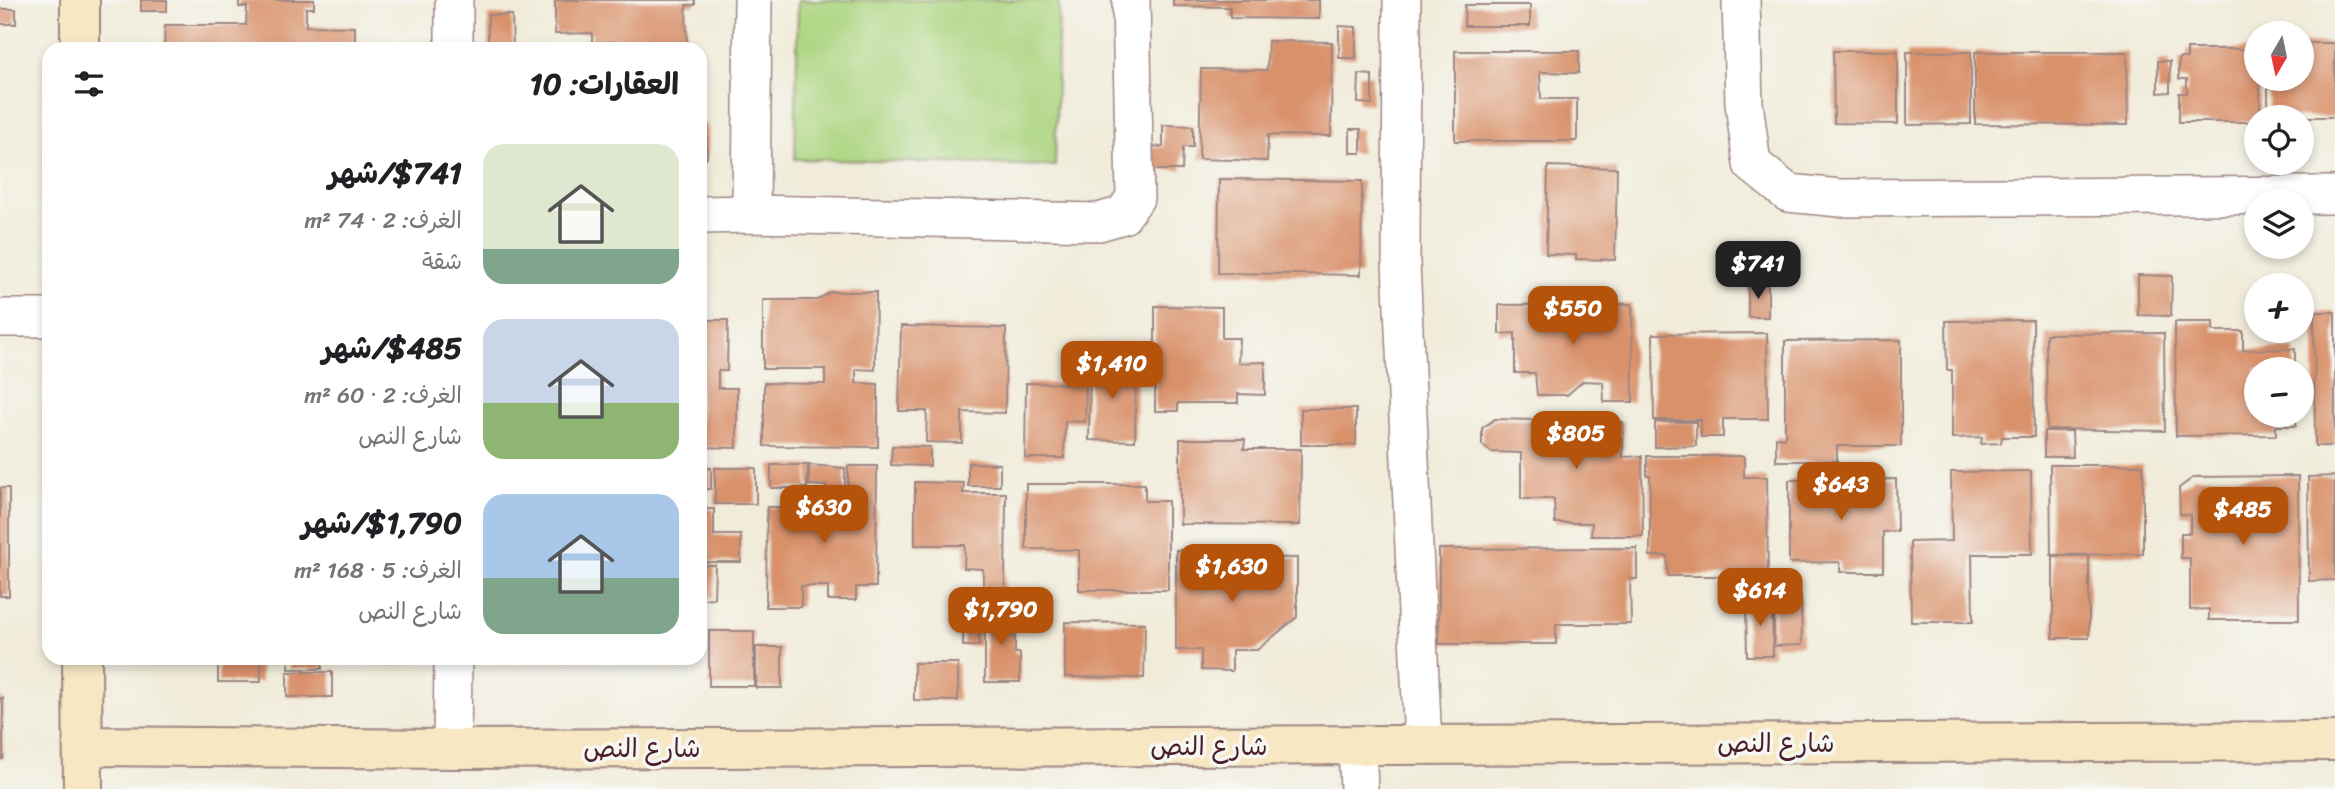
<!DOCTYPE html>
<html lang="ar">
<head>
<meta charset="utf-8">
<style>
	body { margin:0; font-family:Sriracha,"Playpen Sans Arabic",sans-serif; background:#f2f2f2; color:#202124; direction:rtl; height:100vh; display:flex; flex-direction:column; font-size:26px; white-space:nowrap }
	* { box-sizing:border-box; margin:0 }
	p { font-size:23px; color:#757577 }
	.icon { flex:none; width:38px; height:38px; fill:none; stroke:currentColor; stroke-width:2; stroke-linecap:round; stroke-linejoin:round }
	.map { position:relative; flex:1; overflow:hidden; direction:ltr }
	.details { position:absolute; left:42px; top:42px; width:665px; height:623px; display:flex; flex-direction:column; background:#fff; border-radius:21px; box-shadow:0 4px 10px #0003; direction:rtl }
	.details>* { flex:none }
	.needle { width:46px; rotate:189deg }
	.controls { position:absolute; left:2244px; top:21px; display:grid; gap:14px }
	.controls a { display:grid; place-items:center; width:70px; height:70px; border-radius:50%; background:#fff; box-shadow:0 4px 10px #0003; font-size:35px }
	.price { position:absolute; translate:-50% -60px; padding:0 16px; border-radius:14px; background:#b45309; color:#fff; font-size:23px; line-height:46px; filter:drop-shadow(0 2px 4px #0008) }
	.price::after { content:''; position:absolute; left:50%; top:42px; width:21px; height:16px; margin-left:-10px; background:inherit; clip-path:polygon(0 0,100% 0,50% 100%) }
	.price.selected { background:#222; color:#fff }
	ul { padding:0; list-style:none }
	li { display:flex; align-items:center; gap:21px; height:175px; padding:0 28px }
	li span { display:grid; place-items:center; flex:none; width:196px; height:140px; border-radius:21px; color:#555 }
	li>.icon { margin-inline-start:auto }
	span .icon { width:84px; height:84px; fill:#fffc; stroke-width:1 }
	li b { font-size:30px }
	h2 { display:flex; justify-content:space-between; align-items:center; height:84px; padding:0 28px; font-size:30px }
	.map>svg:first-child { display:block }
</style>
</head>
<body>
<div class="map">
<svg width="2335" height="789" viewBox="0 0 2335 789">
	<rect width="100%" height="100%" fill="#f6f6f2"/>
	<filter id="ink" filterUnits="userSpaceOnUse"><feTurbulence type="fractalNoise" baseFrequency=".0143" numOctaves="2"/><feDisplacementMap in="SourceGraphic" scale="14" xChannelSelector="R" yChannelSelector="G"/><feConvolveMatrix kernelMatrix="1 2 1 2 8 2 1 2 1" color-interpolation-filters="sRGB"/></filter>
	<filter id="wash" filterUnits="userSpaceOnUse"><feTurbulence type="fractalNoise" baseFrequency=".00686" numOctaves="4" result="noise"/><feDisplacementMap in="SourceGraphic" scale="28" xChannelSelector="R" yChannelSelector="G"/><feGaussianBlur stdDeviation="1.57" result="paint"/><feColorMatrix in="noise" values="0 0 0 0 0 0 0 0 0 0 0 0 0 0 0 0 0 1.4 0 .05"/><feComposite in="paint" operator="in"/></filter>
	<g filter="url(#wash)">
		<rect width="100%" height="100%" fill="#f1ecda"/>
		<path fill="#add682" stroke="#7c7a56" stroke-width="2" d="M798,0H1059L1055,166L795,159Z"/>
		<g id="blocks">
			<path fill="#d9916b" d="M141,0H167V11H141Z
				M239,0H314V8H306V26L355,27V49H164L165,25H246L247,7H239Z
				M555,0H695V5H686L687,42H592V33L555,34Z
				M1173,0H1319V19L1230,18V7L1173,6Z
				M1465,5H1530V26H1464Z
				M0,9H16V24H0Z
				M488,15H512L513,48H488Z
				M1339,26L1356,27V58H1339Z
				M1268,41L1332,42L1331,136L1268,135L1267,161L1199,159L1201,69L1267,70Z
				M2301,43H2335V117H2268V79H2301Z
				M2187,49H2256V79H2260V117H2256V122H2179V93H2187V79H2179V58H2187Z
				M1455,51H1579V73L1540,72L1541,99H1577V141H1455Z
				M1833,51H1898V124L1834,123Z
				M1907,52H1971V124L1907,125Z
				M1975,52H2127L2128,125L1975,124Z
				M2158,61H2170V92L2158,93Z
				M1359,74L1372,75V104L1358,103Z
				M700,124H707V158L700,159Z
				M1163,125L1193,126V147H1183L1182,170H1148V146L1163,147Z
				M1350,129H1361V153H1350Z
				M1548,166L1617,168L1615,260L1576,259V255L1546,254Z
				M1219,179L1362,181L1361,275L1218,273Z
				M2138,275L2172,276L2171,316L2138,315Z
				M1768,285V317H1748V286Z
				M830,292H876L875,370L856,369V383L878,384V447L764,446V383L825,384V369H763V300H817Z
				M1632,304L1633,402H1604L1603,382L1583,381L1567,395H1537L1535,373H1515V333L1499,334V305Z
				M1155,306L1222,307V338H1239L1238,363L1265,362V395L1238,394V403H1178V411H1155Z
				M2314,312H2335V446H2315Z
				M700,320H728L727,371H718V388H737V448L700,447Z
				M2033,320L2034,437H2002L2001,443L1981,444L1982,437L1952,438V370H1947L1946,321Z
				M2175,322H2213V331H2243V350L2295,349V369H2256V415H2296V426H2276V435L2176,436Z
				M901,326L1006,328L1005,413L962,412V443L926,442L927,411H899Z
				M1767,333L1768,419H1723V437H1701V420H1654L1653,334Z
				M2164,333L2165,431L2047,429L2046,334Z
				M1901,340V446H1837V461H1776V437L1785,438V341Z
				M1090,356H1110L1136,376L1135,441L1089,440Z
				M1026,383L1086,384L1085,422L1065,421L1064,458H1025Z
				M1301,409H1356V445H1301Z
				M1495,419L1623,422V457L1642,456L1643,536H1591L1592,523H1555L1554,499H1521V453L1491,452L1482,445V428Z
				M1655,422H1696V446L1655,447Z
				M2044,431H2072L2073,457H2044Z
				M1180,439H1245L1244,449H1301L1300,525L1180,524Z
				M892,446L930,447V466L891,465Z
				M1647,456H1744V477H1767L1768,576H1668L1667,556H1650V476H1647Z
				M968,463L1000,464V486H968Z
				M771,465H808L807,488H771Z
				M809,465L845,468V499H826V486L809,485Z
				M2050,465H2143V554L2051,555Z
				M848,466H877L876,587H856V600H828V586H801V607H766L767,507H848Z
				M700,468H711V489H700Z
				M715,468H756V504H715Z
				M2031,471L2032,554H1972L1973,622H1911L1910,542L1952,541L1951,472Z
				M2298,476L2299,620H2209V609L2190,610V558H2181V533H2190V515L2180,514L2179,488L2194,477Z
				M2335,476V580L2309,581L2308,477Z
				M1896,479L1897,531L1883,532V572H1840V562L1789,563V480Z
				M915,482L964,483L963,493H1006L1005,588H983V569L964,568L965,545H915Z
				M1026,484H1145V501H1168V590H1079V550L1026,549Z
				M0,488H9V596H0Z
				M700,509H714V535H741V562H700Z
				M1637,548V579H1630L1631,624H1556V644H1439V549Z
				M1211,549V557L1297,558V617L1257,650H1232V671L1201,670V650H1176V550Z
				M2053,556H2089V638H2053Z
				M700,565H715L714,598L700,599Z
				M1801,596L1802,645L1774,646V597Z
				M1746,600H1772L1773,656H1747Z
				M964,606H979V646H963Z
				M985,610H1015V653H1020V682H985Z
				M1065,622L1145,623L1144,678L1065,677Z
				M709,631H754V686H709Z
				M756,647H782V688H756Z
				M218,658H261V682H218Z
				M289,658H322V669H289Z
				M914,663H958V701L914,700Z
				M287,672H332V697H287Z
				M0,698H3V759H0Z"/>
		</g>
	</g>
	<g filter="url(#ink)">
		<use href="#blocks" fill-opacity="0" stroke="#9e8682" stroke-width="2"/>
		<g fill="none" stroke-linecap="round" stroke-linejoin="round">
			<g stroke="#9e8682" stroke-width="40">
				<path id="street" d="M454,0V49
					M1402,0L1401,263L1423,745
					M1741,0L1744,103L1752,164L1788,193L1840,198L2335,195
					M751,214L753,0
					M700,215L751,214L1099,222L1123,215L1135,198L1131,0
					M0,318H49
					M1357,746L1359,789
					M452,749L453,658"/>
			</g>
			<g stroke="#9e8682" stroke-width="42">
				<path id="secondary" d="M80,49V0
					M82,658L83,789
					M83,746L452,749L2335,741"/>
			</g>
			<use href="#street" stroke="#fff" stroke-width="37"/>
			<use href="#secondary" stroke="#f7e8c3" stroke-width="38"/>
		</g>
	</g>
	<g text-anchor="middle" stroke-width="7" stroke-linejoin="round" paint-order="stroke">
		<g font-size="26" fill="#4a1f2b" stroke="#f6f6f2">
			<text x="1776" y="752">شارع النص</text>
			<text x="1209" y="755">شارع النص</text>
			<text x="642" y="757">شارع النص</text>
		</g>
	</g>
</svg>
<div class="controls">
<a><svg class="needle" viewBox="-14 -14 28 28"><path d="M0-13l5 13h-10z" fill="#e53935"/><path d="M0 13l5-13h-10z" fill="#757577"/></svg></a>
<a><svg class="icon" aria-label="locate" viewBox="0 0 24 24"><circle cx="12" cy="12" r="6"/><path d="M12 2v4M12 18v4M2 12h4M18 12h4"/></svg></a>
<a><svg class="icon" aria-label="layers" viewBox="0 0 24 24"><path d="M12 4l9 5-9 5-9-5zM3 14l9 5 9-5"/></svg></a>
<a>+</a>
<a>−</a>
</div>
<b class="price selected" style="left:1758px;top:301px">$741</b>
<b class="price" style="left:1573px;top:346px">$550</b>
<b class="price" style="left:1112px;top:401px">$1,410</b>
<b class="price" style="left:1576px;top:471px">$805</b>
<b class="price" style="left:1841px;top:522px">$643</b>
<b class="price" style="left:824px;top:545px">$630</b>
<b class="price" style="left:2243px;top:547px">$485</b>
<b class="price" style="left:1232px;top:604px">$1,630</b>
<b class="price" style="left:1760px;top:628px">$614</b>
<b class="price" style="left:1001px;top:647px">$1,790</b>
<section class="details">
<h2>العقارات: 10<svg class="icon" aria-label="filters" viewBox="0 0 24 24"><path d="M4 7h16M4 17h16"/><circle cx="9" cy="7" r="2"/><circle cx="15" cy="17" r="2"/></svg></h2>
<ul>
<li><span style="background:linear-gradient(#dfe7d0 75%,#7fa58c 0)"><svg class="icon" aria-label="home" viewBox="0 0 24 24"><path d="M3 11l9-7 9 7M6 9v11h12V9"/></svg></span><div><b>$741/شهر</b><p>الغرف: 2 · 74 m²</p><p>شقة</p></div></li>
<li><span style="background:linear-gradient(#c9d6e8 60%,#8fb573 0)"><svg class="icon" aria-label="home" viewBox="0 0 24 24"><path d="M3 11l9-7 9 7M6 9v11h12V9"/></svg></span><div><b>$485/شهر</b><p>الغرف: 2 · 60 m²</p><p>شارع النص</p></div></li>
<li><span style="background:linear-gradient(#a9c7e8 60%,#7fa58c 0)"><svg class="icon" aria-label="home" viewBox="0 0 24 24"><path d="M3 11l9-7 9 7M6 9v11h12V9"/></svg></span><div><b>$1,790/شهر</b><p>الغرف: 5 · 168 m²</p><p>شارع النص</p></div></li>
</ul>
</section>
</div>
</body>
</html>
